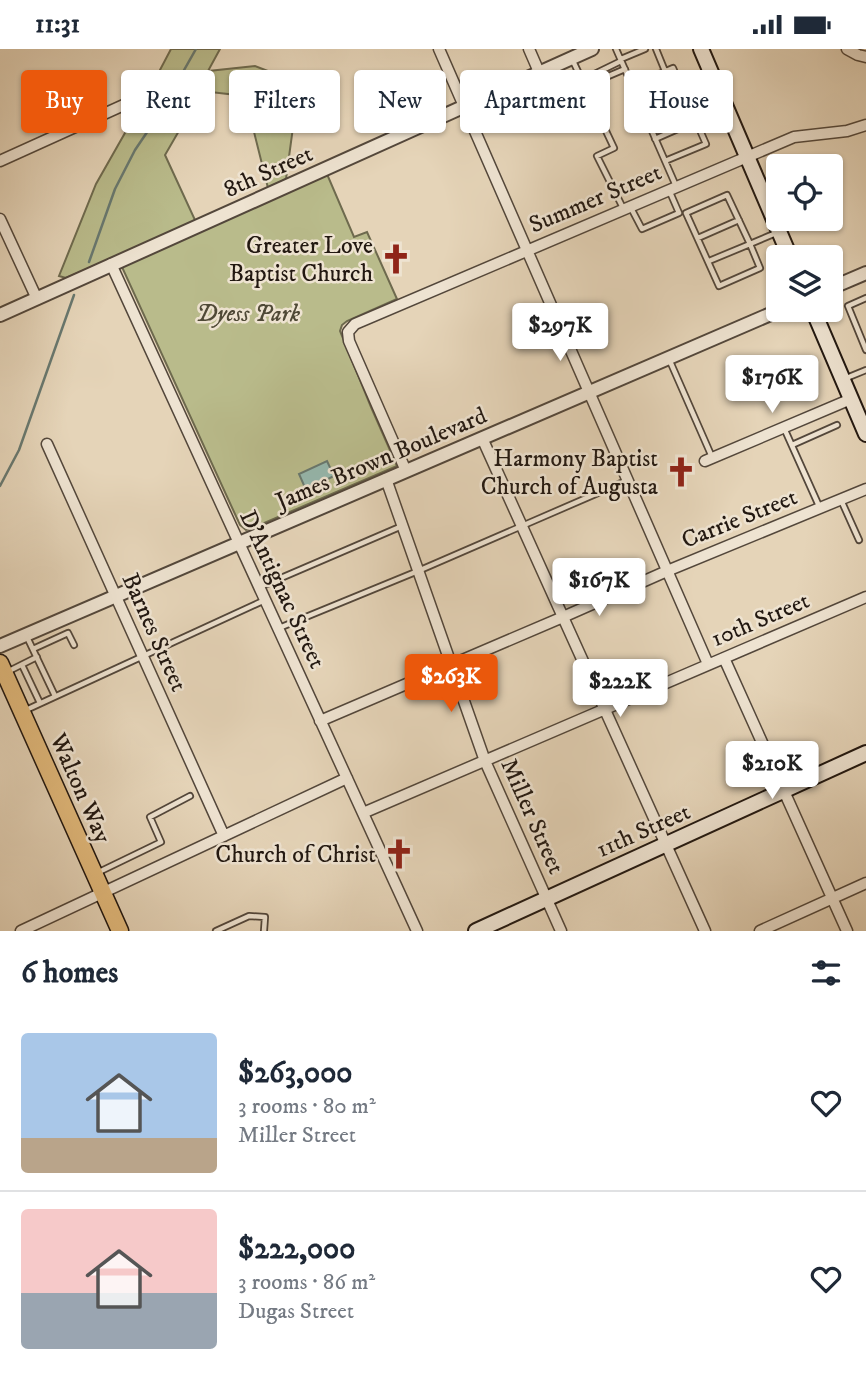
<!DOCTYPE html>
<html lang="en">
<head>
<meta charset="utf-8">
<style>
	body { margin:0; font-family:"IM FELL DW Pica",serif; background:#f6f6f7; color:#1f2937; height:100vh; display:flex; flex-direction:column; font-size:26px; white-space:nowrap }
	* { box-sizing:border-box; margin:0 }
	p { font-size:23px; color:#747a83 }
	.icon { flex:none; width:38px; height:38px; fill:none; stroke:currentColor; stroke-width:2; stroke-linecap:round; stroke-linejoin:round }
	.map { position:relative; height:882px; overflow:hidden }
	.panel { display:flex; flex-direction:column; background:#fff; flex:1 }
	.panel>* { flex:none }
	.guide { position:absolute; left:21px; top:21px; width:824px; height:63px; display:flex; gap:14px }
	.tools { position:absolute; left:766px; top:105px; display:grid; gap:14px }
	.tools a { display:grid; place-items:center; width:77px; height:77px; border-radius:7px; background:#fff; box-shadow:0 2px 5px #0004; font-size:35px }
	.price { position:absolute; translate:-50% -60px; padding:0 16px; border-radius:7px; background:#fff; color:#222; font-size:23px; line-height:46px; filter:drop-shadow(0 2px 4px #0008) }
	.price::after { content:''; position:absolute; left:50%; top:42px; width:21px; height:16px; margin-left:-10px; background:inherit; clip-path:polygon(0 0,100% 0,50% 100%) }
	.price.on { background:#ea580c; color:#fff }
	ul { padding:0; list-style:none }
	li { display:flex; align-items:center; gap:21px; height:175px; padding:0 21px }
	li+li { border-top:2px solid #e0e1e3 }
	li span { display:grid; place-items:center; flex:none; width:196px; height:140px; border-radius:7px; color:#555 }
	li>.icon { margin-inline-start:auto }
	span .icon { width:84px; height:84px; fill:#fffc; stroke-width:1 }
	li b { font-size:30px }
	h2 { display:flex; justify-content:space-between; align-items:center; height:84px; padding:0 21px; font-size:30px }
	.chip { padding:0 24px; border-radius:7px; background:#fff; box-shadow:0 2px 5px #0004; font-size:24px; line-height:63px }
	.chip.on { background:#ea580c; color:#fff }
	.status { display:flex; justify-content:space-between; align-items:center; height:49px; padding:0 35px; background:#fff; direction:ltr }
	.status svg { height:19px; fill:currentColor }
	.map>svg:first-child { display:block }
</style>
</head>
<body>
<div class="status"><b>11:31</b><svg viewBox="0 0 49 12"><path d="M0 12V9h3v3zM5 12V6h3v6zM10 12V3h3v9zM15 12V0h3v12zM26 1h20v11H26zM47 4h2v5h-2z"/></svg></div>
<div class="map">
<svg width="866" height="882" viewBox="0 0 866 882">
	<rect width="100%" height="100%" fill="#e5d4b8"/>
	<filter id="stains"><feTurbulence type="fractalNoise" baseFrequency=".00286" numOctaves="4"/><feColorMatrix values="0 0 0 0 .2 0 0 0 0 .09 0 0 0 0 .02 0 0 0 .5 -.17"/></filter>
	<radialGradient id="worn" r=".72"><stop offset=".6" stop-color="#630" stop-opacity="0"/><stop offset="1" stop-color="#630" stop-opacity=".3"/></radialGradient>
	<path fill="#b9bb8b" stroke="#6e6a4e" stroke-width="2" d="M171,0H220L208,22L255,17L299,34L286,130L268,139L245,47L202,42L165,106L200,182L327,125L354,188L367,183L397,250L347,272L342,276L340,282L371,358L397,417L250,480L246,481L240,476L117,207L66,229L59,227L96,135L142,54L148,50L152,36Z"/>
	<path fill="#96b8ae" stroke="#68786f" stroke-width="2" d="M327,412L334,427L306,441L299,425Z"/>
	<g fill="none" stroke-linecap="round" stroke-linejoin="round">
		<path stroke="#68786f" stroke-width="2.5" d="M89,213L115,140L135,101L158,67L196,0
			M0,437L19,401L74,246"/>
		<g stroke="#53473b" stroke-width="8">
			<path id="service" d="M616,0L676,137
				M656,0L665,22
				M621,10L645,0
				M573,12L614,99L597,107L623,159
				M582,31L621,12
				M585,37L625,20
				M632,37L673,19L685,47L644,64
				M655,90L696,72
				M665,112L706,95L685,47L712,36
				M631,159L642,180L679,164L669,141
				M698,189L739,171
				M709,212L750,195L727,146L686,164L719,237L760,219L750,195L776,184
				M866,249L848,257L866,301
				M669,310L712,408
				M844,330L866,321
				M784,379L819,457
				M792,396L837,376
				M841,451L859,491
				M260,538L402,477
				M279,579L418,522L628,431
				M27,588L55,647
				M33,600L68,584L74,596
				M22,616L40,654
				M7,623L37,608
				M26,661L265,551
				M99,823L161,793L150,768L190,747
				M216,882L249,867L265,868L264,882"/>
		</g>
		<g stroke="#53473b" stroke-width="13">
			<path id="minor" d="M439,0L708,615
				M529,0L539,23
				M847,0L858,6L866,8
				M0,112L148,45
				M0,170L37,250
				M111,215L417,882
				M482,389L705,882
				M47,395L224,787
				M705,412L851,350
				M406,422L349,292L348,283L355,275L794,88L847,82L866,76
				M386,430L485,712L561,882
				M724,609L847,882
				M320,672L563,568L667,522L866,440
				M363,764L866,548
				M21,882L347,729
				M760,882L866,834"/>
		</g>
		<g stroke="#53473b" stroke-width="16">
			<path id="tertiary" d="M831,239L866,224
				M0,266L592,0
				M0,597L780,261"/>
		</g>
		<g stroke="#221811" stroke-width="18">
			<path id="secondary" d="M701,0L790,208
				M813,261L866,385
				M476,882L866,704"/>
		</g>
		<g stroke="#221811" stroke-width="19">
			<path id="primary" d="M0,614L120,882"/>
		</g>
		<use href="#service" stroke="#eee3d1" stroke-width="4.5"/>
		<use href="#minor" stroke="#eee3d1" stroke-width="10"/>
		<use href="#tertiary" stroke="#eee3d1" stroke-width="12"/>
		<use href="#secondary" stroke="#eee3d1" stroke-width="14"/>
		<use href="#primary" stroke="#e2ba7c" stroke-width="16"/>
	</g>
	<defs>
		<g id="church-bare" transform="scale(2.415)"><path d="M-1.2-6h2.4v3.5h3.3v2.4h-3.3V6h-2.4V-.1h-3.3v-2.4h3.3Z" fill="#8f2418" stroke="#eee3d1" stroke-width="2.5" paint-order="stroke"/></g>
	</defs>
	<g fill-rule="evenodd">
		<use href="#church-bare" x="396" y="210"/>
		<use href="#church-bare" x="681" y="423"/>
		<use href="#church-bare" x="399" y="805"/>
	</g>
	<g text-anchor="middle" stroke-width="5" stroke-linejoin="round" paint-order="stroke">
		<g font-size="24" fill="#221811" stroke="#eee3d1">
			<text transform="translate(268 122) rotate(-24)" y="8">8th Street</text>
			<text transform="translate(595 149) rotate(-23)" y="8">Summer Street</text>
			<text transform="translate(381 409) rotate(-23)" y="8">James Brown Boulevard</text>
			<text transform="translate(739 469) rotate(-22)" y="8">Carrie Street</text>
			<text transform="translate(283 540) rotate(65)" y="8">D'Antignac Street</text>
			<text transform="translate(760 570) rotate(-23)" y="8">10th Street</text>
			<text transform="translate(155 583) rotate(66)" y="8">Barnes Street</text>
			<text transform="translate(81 739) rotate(66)" y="8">Walton Way</text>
			<text transform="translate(533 767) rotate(66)" y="8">Miller Street</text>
			<text transform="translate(643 781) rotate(-24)" y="8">11th Street</text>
		</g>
		<g font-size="24" fill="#221811" stroke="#eee3d1" text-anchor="end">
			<text x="373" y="204">Greater Love<tspan x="373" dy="28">Baptist Church</tspan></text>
			<text x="658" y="417">Harmony Baptist<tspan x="658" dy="28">Church of Augusta</tspan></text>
			<text x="376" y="813">Church of Christ</text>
		</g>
		<g font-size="24" font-style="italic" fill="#4f4936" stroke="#eee3d1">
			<text x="248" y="272">Dyess Park</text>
		</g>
	</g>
	<rect width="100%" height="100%" filter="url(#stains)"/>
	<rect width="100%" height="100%" fill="url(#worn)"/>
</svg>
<div class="tools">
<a><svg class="icon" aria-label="locate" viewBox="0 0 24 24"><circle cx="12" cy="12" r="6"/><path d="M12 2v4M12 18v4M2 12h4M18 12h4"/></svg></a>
<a><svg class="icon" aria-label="layers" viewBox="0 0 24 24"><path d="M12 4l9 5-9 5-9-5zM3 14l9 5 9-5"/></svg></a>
</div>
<b class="price" style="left:560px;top:314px">$297K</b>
<b class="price" style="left:772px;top:366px">$176K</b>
<b class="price" style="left:599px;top:569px">$167K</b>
<b class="price on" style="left:451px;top:665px">$263K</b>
<b class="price" style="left:620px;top:670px">$222K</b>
<b class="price" style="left:772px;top:752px">$210K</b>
<div class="guide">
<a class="chip on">Buy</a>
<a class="chip">Rent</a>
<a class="chip">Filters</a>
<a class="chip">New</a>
<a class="chip">Apartment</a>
<a class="chip">House</a>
</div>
</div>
<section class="panel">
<h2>6 homes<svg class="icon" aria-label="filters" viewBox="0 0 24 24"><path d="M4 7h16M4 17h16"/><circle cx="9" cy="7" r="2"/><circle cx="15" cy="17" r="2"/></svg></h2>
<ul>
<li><span style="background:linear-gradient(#a9c7e8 75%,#b9a48a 0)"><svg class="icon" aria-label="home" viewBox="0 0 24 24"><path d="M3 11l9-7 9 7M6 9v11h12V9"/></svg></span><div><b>$263,000</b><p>3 rooms · 80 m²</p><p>Miller Street</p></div><svg class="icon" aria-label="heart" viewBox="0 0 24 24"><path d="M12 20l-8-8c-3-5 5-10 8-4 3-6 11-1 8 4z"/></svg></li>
<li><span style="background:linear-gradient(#f6c9c9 60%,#9aa5b1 0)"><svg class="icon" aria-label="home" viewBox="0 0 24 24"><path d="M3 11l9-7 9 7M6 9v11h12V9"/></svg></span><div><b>$222,000</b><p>3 rooms · 86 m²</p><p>Dugas Street</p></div><svg class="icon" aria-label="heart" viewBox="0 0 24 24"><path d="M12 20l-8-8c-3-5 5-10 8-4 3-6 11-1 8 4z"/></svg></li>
</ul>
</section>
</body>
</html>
